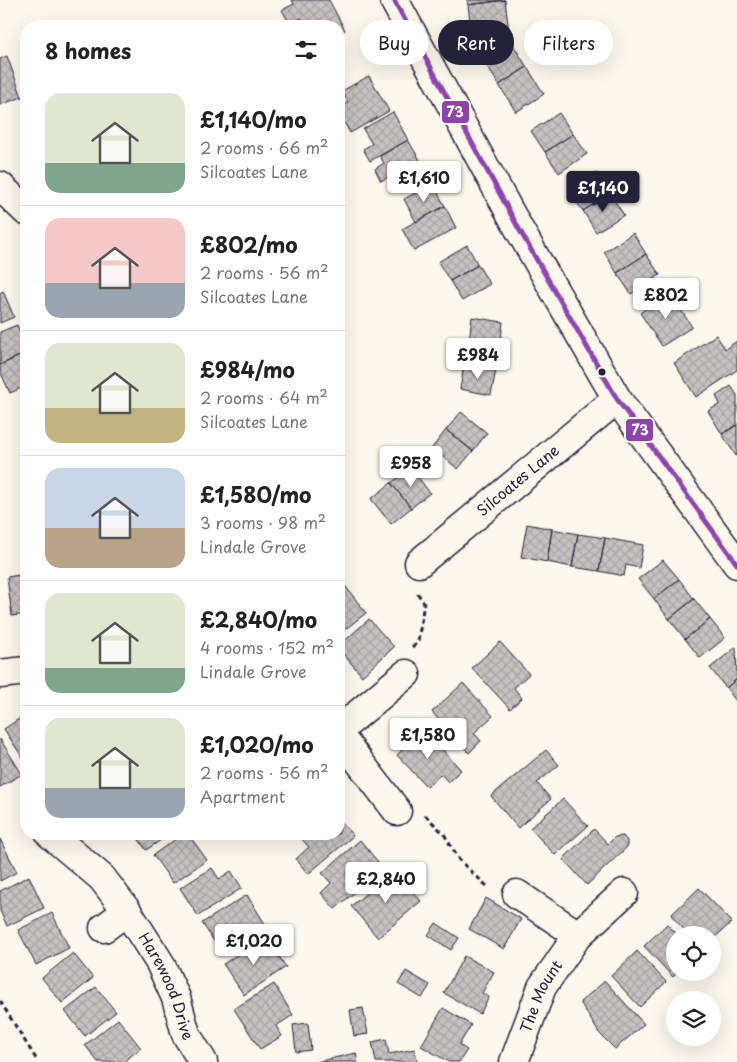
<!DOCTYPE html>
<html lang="en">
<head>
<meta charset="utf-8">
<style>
	body { margin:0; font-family:"Playpen Sans",sans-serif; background:#f2f2f2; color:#222; height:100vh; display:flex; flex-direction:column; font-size:19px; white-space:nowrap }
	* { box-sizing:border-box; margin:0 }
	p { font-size:16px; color:#767676 }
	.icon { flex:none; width:28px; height:28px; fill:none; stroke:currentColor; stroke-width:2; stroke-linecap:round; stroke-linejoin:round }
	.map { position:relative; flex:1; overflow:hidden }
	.sheet { position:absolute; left:20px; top:20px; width:325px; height:820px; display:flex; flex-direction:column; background:#fff; border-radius:20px; box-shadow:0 5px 20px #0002 }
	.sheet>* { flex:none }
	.guide { position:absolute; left:360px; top:20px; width:301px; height:45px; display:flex; gap:10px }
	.buttons { position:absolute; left:666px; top:926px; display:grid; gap:10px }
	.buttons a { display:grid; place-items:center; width:55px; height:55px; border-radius:50%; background:#fff; box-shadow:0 5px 20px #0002; font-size:25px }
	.price { position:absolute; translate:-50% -42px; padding:0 11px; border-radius:5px; background:#fff; color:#222; font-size:16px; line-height:32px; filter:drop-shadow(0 1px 2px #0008) }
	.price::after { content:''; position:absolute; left:50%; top:30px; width:15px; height:11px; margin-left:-8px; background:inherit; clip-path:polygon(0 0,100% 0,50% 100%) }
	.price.current { background:#22223b; color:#fff }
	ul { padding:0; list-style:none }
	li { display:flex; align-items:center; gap:15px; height:125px; padding:0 25px }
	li+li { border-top:1px solid #e0e0e0 }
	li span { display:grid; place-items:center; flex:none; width:140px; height:100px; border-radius:15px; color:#555 }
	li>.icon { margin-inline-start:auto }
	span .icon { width:60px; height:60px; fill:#fffc; stroke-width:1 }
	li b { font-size:21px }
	h2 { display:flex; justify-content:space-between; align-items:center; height:60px; padding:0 25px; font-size:21px }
	.pill { padding:0 18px; border-radius:22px; background:#fff; box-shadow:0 5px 20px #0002; font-size:18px; line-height:45px }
	.pill.current { background:#22223b; color:#fff }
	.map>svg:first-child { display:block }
</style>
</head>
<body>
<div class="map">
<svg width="737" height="1062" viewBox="0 0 737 1062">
	<defs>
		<pattern id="building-cross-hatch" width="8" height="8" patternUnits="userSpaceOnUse" patternTransform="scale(1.25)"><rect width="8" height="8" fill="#c6c2c0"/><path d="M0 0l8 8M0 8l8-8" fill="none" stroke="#aaa6a6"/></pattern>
	</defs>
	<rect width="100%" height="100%" fill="#fbf7ec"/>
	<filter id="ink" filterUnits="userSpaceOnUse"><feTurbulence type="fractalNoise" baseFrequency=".02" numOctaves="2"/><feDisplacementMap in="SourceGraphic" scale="10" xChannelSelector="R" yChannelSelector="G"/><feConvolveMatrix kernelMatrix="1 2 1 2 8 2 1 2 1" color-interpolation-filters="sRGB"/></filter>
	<g filter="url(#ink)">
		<path fill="url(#building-cross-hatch)" stroke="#22223b" d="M292,0H329L345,30L339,33V26H306L301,18L290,24L282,10L294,4Z
			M467,0H505L468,5Z
			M505,0L509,32L472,37L468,5Z
			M510,40L527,67L499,85L482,58Z
			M7,56L22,97L0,105V59Z
			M527,67L544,94L516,112L499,85Z
			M369,76L389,111L350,133L339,113V107L348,102L342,91Z
			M393,112L408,140L370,161L363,149L372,144L363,129Z
			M559,113L573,134L545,152L531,131Z
			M573,134L587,154L559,173L545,152Z
			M408,140L423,165L395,181L392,175L381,181L375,169L384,163L380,156Z
			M597,173L610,194L583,211L569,191Z
			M433,184L445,206L416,222L404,199Z
			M610,194L624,215L596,232L583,211Z
			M445,206L456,228L414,251L402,229Z
			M633,233L646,254L617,273L604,252Z
			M467,245L478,265L450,281L438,262Z
			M646,254L660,275L631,294L617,273Z
			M478,265L490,284L462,301L450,281Z
			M3,291L14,317L0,323V293Z
			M670,293L692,327L662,346L640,313Z
			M472,317L503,322L500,346L469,341Z
			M17,325L26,345V353L0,365V332Z
			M716,335L725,349L737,341V370L696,397L674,363Z
			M469,341L500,346L496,370L464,365Z
			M26,353V386L10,393L0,371V365Z
			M464,365L496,370L491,395L460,389Z
			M731,386L737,395V425L722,434L708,411L720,404L716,396Z
			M461,412L487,433L473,451L446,430Z
			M737,425V455L736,456L722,434Z
			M446,430L473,451L458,469L432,448Z
			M411,468L430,493L411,508L391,483Z
			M391,483L411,508L391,524L371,499Z
			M527,524L552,529L547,562L521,557Z
			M552,529L578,534L572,567L547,562Z
			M578,534L605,538L599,571L572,567Z
			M605,538L643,545L639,568L626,565L624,576L599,571Z
			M663,560L679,579L654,599L638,579Z
			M26,574V614L12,616L7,577Z
			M679,579L694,599L669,619L654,599Z
			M343,583L366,613L339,634V587Z
			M694,599L710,619L685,639L669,619Z
			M369,619L394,647L362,676L339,649V646Z
			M710,619L725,638L700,658L685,639Z
			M500,642L529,674L514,688L522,698L510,709L472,668Z
			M736,647L737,679L726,688L710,668Z
			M737,679V702L726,688Z
			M463,683L493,716L474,733L481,741L469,753L432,712Z
			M26,714V763L4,729Z
			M424,729L461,770L448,782L441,774L427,787L397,755Z
			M0,739L22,774L0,787Z
			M546,750L559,765L537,783L551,799L518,828L491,796Z
			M563,799L588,826L555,855L530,828Z
			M339,819L353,836L308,874L296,859L309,847L298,835L339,834Z
			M594,829L608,844L615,837L623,836L627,841V847L587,885L563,859Z
			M135,834H170L146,850Z
			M183,834H188L207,860L173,883L153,855Z
			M0,839L17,872L0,881Z
			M360,840L383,868L335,909L321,893L331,883L322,873Z
			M212,868L219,879L231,871L242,888L198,916L180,888Z
			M395,870L421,901L378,938L351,906Z
			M29,876L44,908L7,926L0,911V891Z
			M699,888L732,922L712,940V935H689L671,915Z
			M247,895L267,927L223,955L202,923Z
			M486,898L521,919L504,949L469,929Z
			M52,913L69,948L36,965L18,930Z
			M436,923L459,938L451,950L428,935Z
			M667,924L678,935H675V972H678L673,977L644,946Z
			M269,941L286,967L244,995L223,964L257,942L260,946Z
			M637,951L666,982L640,1007L611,976Z
			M73,953L93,978L62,1003L42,978Z
			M464,956L494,972L482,993L489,997L480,1014L444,993Z
			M406,971L430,985L422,998L398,984Z
			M605,981L644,1024L615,1049L599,1033L580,1002Z
			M274,984L293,1015L276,1026L282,1036L260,1049L234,1009Z
			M96,987L116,1012L85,1036L65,1011Z
			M363,1008L368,1034L354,1036L350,1010Z
			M443,1008L471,1025L459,1045L467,1050L459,1062H449L421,1046Z
			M118,1019L141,1048L123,1062H98L85,1045Z
			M308,1023L311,1050L296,1052L293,1025Z
			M386,1039L389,1054L415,1049L417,1062H376L372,1042Z
			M356,1053L358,1062H316Z"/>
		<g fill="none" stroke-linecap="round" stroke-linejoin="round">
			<g stroke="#22223b" stroke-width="31">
				<g id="minor">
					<path d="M394,0L519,229L617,399L737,564"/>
					<path d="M0,186L26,211"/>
					<path id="s1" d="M419,563L617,399"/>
					<path d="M0,674L26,671"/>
					<path d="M339,730L406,674"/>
					<path d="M339,735L397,811"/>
					<path id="s2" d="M50,834L102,878L127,911L160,963L176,998L186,1034L203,1062"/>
					<path d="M517,894L578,935"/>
					<path d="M104,928L127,911"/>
					<path id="s3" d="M514,1062L542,987L578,935L624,893"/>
				</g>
			</g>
			<path stroke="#22223b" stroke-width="3" stroke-dasharray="5 4" stroke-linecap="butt" d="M412,647L418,642L424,603L416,591
				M425,815L444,834L459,860L489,888
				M0,1001L38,1062"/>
			<use href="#minor" stroke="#fbf7ec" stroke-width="28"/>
			<g stroke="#fbf7ec" stroke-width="9">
				<path id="bus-1" d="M394,0L519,229L617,399L737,564"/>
			</g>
			<use href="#bus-1" stroke="#8e44ad" stroke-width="5"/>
		</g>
	</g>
	<circle fill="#22223b" stroke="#fbf7ec" stroke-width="2" cx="602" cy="372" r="4.5"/>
	<g text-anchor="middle" stroke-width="4.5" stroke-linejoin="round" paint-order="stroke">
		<g font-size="15" fill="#22223b" stroke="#fbf7ec">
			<text dy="5" stroke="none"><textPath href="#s1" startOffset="129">Silcoates Lane</textPath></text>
			<text dy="5" stroke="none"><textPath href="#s2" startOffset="195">Harewood Drive</textPath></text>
			<text dy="5" stroke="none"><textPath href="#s3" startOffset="71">The Mount</textPath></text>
		</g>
	</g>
	<g stroke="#fbf7ec" stroke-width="2">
		<rect x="441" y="100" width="29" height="24" rx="5" fill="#8e44ad"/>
		<rect x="625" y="418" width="29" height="24" rx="5" fill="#8e44ad"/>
	</g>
	<g font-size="14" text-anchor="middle" font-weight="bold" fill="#fff">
		<text x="455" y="117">73</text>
		<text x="640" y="435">73</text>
	</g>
</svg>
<div class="buttons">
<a><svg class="icon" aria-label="locate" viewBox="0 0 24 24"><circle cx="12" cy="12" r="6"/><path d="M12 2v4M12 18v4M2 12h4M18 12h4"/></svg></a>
<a><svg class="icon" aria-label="layers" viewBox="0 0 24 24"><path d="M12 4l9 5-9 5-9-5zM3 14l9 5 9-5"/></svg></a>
</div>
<b class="price" style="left:424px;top:203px">£1,610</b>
<b class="price current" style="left:603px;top:213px">£1,140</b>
<b class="price" style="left:666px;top:320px">£802</b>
<b class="price" style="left:478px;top:380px">£984</b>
<b class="price" style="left:411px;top:488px">£958</b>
<b class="price" style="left:428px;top:760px">£1,580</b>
<b class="price" style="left:386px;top:904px">£2,840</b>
<b class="price" style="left:254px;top:966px">£1,020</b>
<div class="guide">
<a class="pill">Buy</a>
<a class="pill current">Rent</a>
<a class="pill">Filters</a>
</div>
<section class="sheet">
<h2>8 homes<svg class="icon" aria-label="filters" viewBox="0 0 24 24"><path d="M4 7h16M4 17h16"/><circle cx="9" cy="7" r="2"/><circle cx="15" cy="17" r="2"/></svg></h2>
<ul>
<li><span style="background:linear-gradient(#dfe7d0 70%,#7fa58c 0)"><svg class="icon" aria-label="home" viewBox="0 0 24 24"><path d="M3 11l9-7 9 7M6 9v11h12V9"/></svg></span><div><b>£1,140/mo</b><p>2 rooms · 66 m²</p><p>Silcoates Lane</p></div></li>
<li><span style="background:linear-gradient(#f6c9c9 65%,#9aa5b1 0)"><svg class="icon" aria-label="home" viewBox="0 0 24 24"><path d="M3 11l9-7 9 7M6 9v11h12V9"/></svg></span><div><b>£802/mo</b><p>2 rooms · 56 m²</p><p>Silcoates Lane</p></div></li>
<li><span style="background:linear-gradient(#dfe7d0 65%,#c2b280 0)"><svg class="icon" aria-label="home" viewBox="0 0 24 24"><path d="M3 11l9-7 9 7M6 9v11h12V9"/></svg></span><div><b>£984/mo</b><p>2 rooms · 64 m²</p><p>Silcoates Lane</p></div></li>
<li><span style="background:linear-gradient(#c9d6e8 60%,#b9a48a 0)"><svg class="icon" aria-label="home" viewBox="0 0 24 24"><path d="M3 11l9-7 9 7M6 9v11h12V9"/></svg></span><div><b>£1,580/mo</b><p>3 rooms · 98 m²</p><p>Lindale Grove</p></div></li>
<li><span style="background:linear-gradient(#dfe7d0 75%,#7fa58c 0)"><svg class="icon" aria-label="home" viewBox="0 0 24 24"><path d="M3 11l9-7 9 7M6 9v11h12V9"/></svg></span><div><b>£2,840/mo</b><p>4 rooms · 152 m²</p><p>Lindale Grove</p></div></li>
<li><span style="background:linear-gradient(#dfe7d0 70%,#9aa5b1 0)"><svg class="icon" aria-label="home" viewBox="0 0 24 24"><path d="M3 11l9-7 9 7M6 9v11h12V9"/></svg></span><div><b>£1,020/mo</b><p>2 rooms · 56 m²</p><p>Apartment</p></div></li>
</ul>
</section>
</div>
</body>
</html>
